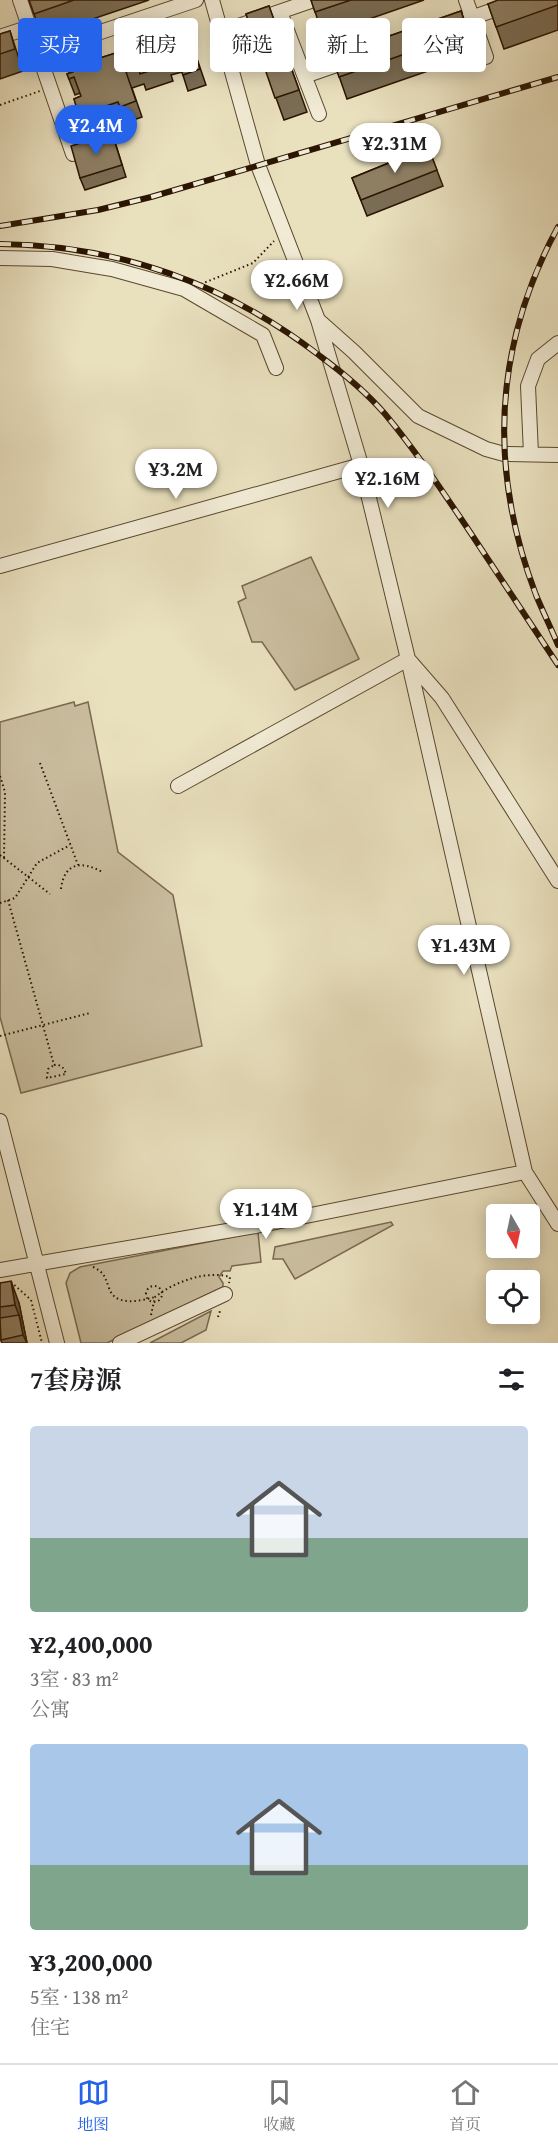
<!DOCTYPE html>
<html lang="zh">
<head>
<meta charset="utf-8">
<style>
	body { margin:0; font-family:"Gentium Book Plus","Noto Serif SC",serif; background:#f6f6f6; color:#202124; height:100vh; display:flex; flex-direction:column; font-size:22px; white-space:nowrap }
	* { box-sizing:border-box; margin:0 }
	p { font-size:20px; color:#757577 }
	.icon { flex:none; width:33px; height:33px; fill:none; stroke:currentColor; stroke-width:2; stroke-linecap:round; stroke-linejoin:round }
	.map { position:relative; height:1343px; overflow:hidden }
	.side { display:flex; flex-direction:column; background:#fff; flex:1 }
	.side>* { flex:none }
	.hud { position:absolute; left:18px; top:18px; width:522px; height:54px; display:flex; gap:12px }
	.needle { width:39px; rotate:171deg }
	.fabs { position:absolute; left:486px; top:1204px; display:grid; gap:12px }
	.fabs a { display:grid; place-items:center; width:54px; height:54px; border-radius:6px; background:#fff; box-shadow:0 3px 15px #0003; font-size:30px }
	.price { position:absolute; translate:-50% -51px; padding:0 14px; border-radius:21px; background:#fff; color:#222; font-size:20px; line-height:39px; filter:drop-shadow(0 2px 3px #0008) }
	.price::after { content:''; position:absolute; left:50%; top:36px; width:18px; height:14px; margin-left:-9px; background:inherit; clip-path:polygon(0 0,100% 0,50% 100%) }
	.price.current { background:#2563eb; color:#fff }
	ul { padding:0; list-style:none }
	li { display:grid; align-content:center; gap:12px; height:318px; padding:0 30px }
	li span { display:grid; place-items:center; height:186px; border-radius:6px; color:#555 }
	li>.icon { margin-inline-start:auto }
	span .icon { width:108px; height:108px; fill:#fffc; stroke-width:1 }
	li b { font-size:26px }
	h2 { display:flex; justify-content:space-between; align-items:center; height:72px; padding:0 30px; font-size:26px }
	.chip { padding:0 21px; border-radius:6px; background:#fff; box-shadow:0 3px 15px #0003; font-size:21px; line-height:54px }
	.chip.current { background:#2563eb; color:#fff }
	.tab-bar { display:flex; justify-content:space-around; align-items:center; height:84px; border-top:2px solid #e0e0e0; background:#fff; font-size:16px; color:#757577 }
	.tab-bar a { display:grid; justify-items:center; gap:3px }
	.tab-bar .current { color:#2563eb }
	.map>svg:first-child { display:block }
</style>
</head>
<body>
<div class="map">
<svg width="558" height="1343" viewBox="0 0 558 1343">
	<rect width="100%" height="100%" fill="#e9e0be"/>
	<filter id="stains"><feTurbulence type="fractalNoise" baseFrequency=".00333" numOctaves="4"/><feColorMatrix values="0 0 0 0 .2 0 0 0 0 .09 0 0 0 0 .02 0 0 0 .5 -.17"/></filter>
	<radialGradient id="worn" r=".72"><stop offset=".6" stop-color="#630" stop-opacity="0"/><stop offset="1" stop-color="#630" stop-opacity=".3"/></radialGradient>
	<path fill="#c9bd9e" stroke="#7a694f" stroke-width="1.5" d="M311,557L359,659L295,690L262,642H252L238,602L246,598L242,586Z
		M74,702L75,706L88,702L118,852L173,895L202,1046L21,1093L0,1017V722Z
		M391,1222L393,1225L295,1279L283,1259H273L275,1247Z
		M258,1232L261,1262L232,1266L230,1271H223L219,1277L223,1283V1287L107,1343H81L66,1283L70,1273L80,1267Z
		M211,1311L206,1330L181,1343H150Z"/>
	<g fill="none" stroke-linecap="round" stroke-linejoin="round">
		<g stroke="#5a4830" stroke-width="16">
			<path id="minor" d="M20,0L73,154
				M212,0L258,165L318,320L354,352L418,416L486,449L504,454L558,455
				M466,0L486,57
				M280,12L319,114
				M218,24L221,32L314,0
				M448,26L522,0
				M0,37L30,27
				M38,53L196,0
				M305,76L351,60
				M0,258L52,259L112,269L184,289L263,335L276,368
				M318,320L361,465L408,659L525,1172L558,1224
				M531,454L528,386L538,359L558,343
				M0,566L361,465
				M178,786L408,659L442,698L558,881
				M0,1121L57,1343
				M0,1270L256,1226L525,1172
				M120,1343L225,1294"/>
		</g>
		<path stroke="#2b1500" stroke-width="2" stroke-dasharray="1.5 3" stroke-linecap="butt" d="M0,105L40,91
			M201,284L253,263L274,241
			M40,763L78,865
			M0,776L5,792L4,859
			M0,855L50,894
			M61,889C64,863 81,860 102,872
			M8,900L54,1065
			M0,903L15,898L37,863L70,845
			M0,1036L90,1013
			M54,1065C61,1064 64,1068 66,1074L47,1078L48,1069Z
			M93,1267C104,1272 105,1277 109,1288C115,1307 140,1301 155,1297
			M11,1282L31,1300L42,1343
			M146 1294a8 8 0 1 1 16 0a8 8 0 1 1-16 0Z
			M151,1315L155,1297C174,1282 206,1270 230,1277L229,1283
			M218,1317L220,1311"/>
		<use href="#minor" stroke="#f1ebd5" stroke-width="14"/>
		<g stroke="#2b1500" stroke-width="6">
			<path id="rail" d="M0,226L98,210L151,197L558,77
				M558,227C494,345 488,469 536,595C543,612 551,628 558,645
				M0,244C118,245 227,284 320,356C343,373 366,392 385,414C416,451 443,492 470,532C499,576 529,621 558,665"/>
		</g>
		<use href="#rail" stroke="#f1ebd5" stroke-width="4" stroke-dasharray="11" stroke-linecap="butt"/>
	</g>
	<path fill="#7a6d55" stroke="#2b1500" stroke-width="1.5" d="M29,0H149L42,36Z
		M311,0H424L323,35Z
		M558,0V30L504,49L488,4Z
		M269,6L307,112L284,120L246,14Z
		M461,11L477,54L347,99L332,56Z
		M10,31L23,71L0,79V34Z
		M158,40L193,47L206,85L188,91L182,72L171,75L173,81L146,90L144,84L132,88L142,117L125,123L124,118L91,129L89,123L83,125L74,99L81,96L80,93L75,95L67,74L100,58Z
		M116,145L126,177L85,190L80,178Z
		M428,147L443,186L367,216L352,178Z
		M0,1283L19,1303L27,1343H2L0,1338Z"/>
	<path fill="#635945" stroke="#2b1500" stroke-width="1.5" d="M11,1281L19,1303L27,1343L23,1335L19,1315L15,1305Z"/>
	<path fill="#8e7f63" stroke="#2b1500" stroke-width="1.5" d="M29,0H74L34,14Z
		M311,0H351L315,12Z
		M498,0H558V5L496,27L488,4Z
		M269,6L299,90L275,98L246,14Z
		M461,11L468,32L339,77L332,56Z
		M10,31L15,49L0,54V34Z
		M188,31L200,69L183,75L176,56L165,59L167,65L140,74L139,68L126,72L136,101L120,107L118,102L85,113L83,107L77,109L74,99L81,96L74,77L69,79L67,74L73,72L68,58L97,49L100,58L134,47L133,42L156,34L158,41Z
		M112,133L122,165L80,178L71,146Z
		M428,147L437,170L361,200L352,178Z
		M11,1281L15,1305L0,1307V1283Z
		M19,1315L23,1335L1,1340L0,1318Z"/>
	<rect width="100%" height="100%" filter="url(#stains)"/>
	<rect width="100%" height="100%" fill="url(#worn)"/>
</svg>
<div class="fabs">
<a><svg class="needle" viewBox="-14 -14 28 28"><path d="M0-13l5 13h-10z" fill="#e53935"/><path d="M0 13l5-13h-10z" fill="#757577"/></svg></a>
<a><svg class="icon" aria-label="locate" viewBox="0 0 24 24"><circle cx="12" cy="12" r="6"/><path d="M12 2v4M12 18v4M2 12h4M18 12h4"/></svg></a>
</div>
<b class="price current" style="left:96px;top:156px">¥2.4M</b>
<b class="price" style="left:395px;top:174px">¥2.31M</b>
<b class="price" style="left:297px;top:311px">¥2.66M</b>
<b class="price" style="left:176px;top:500px">¥3.2M</b>
<b class="price" style="left:388px;top:509px">¥2.16M</b>
<b class="price" style="left:464px;top:976px">¥1.43M</b>
<b class="price" style="left:266px;top:1240px">¥1.14M</b>
<div class="hud">
<a class="chip current">买房</a>
<a class="chip">租房</a>
<a class="chip">筛选</a>
<a class="chip">新上</a>
<a class="chip">公寓</a>
</div>
</div>
<section class="side">
<h2>7套房源<svg class="icon" aria-label="filters" viewBox="0 0 24 24"><path d="M4 7h16M4 17h16"/><circle cx="9" cy="7" r="2"/><circle cx="15" cy="17" r="2"/></svg></h2>
<ul>
<li><span style="background:linear-gradient(#c9d6e8 60%,#7fa58c 0)"><svg class="icon" aria-label="home" viewBox="0 0 24 24"><path d="M3 11l9-7 9 7M6 9v11h12V9"/></svg></span><div><b>¥2,400,000</b><p>3室 · 83 m²</p><p>公寓</p></div></li>
<li><span style="background:linear-gradient(#a9c7e8 65%,#7fa58c 0)"><svg class="icon" aria-label="home" viewBox="0 0 24 24"><path d="M3 11l9-7 9 7M6 9v11h12V9"/></svg></span><div><b>¥3,200,000</b><p>5室 · 138 m²</p><p>住宅</p></div></li>
</ul>
</section>
<nav class="tab-bar">
<a class="current"><svg class="icon" aria-label="map" viewBox="0 0 24 24"><path d="M3 6l6-2 6 2 6-2v14l-6 2-6-2-6 2zM9 4v14M15 6v14"/></svg>地图</a>
<a><svg class="icon" aria-label="saved" viewBox="0 0 24 24"><path d="M7 4h10v16l-5-4-5 4z"/></svg>收藏</a>
<a><svg class="icon" aria-label="home" viewBox="0 0 24 24"><path d="M3 11l9-7 9 7M6 9v11h12V9"/></svg>首页</a>
</nav>
</body>
</html>
